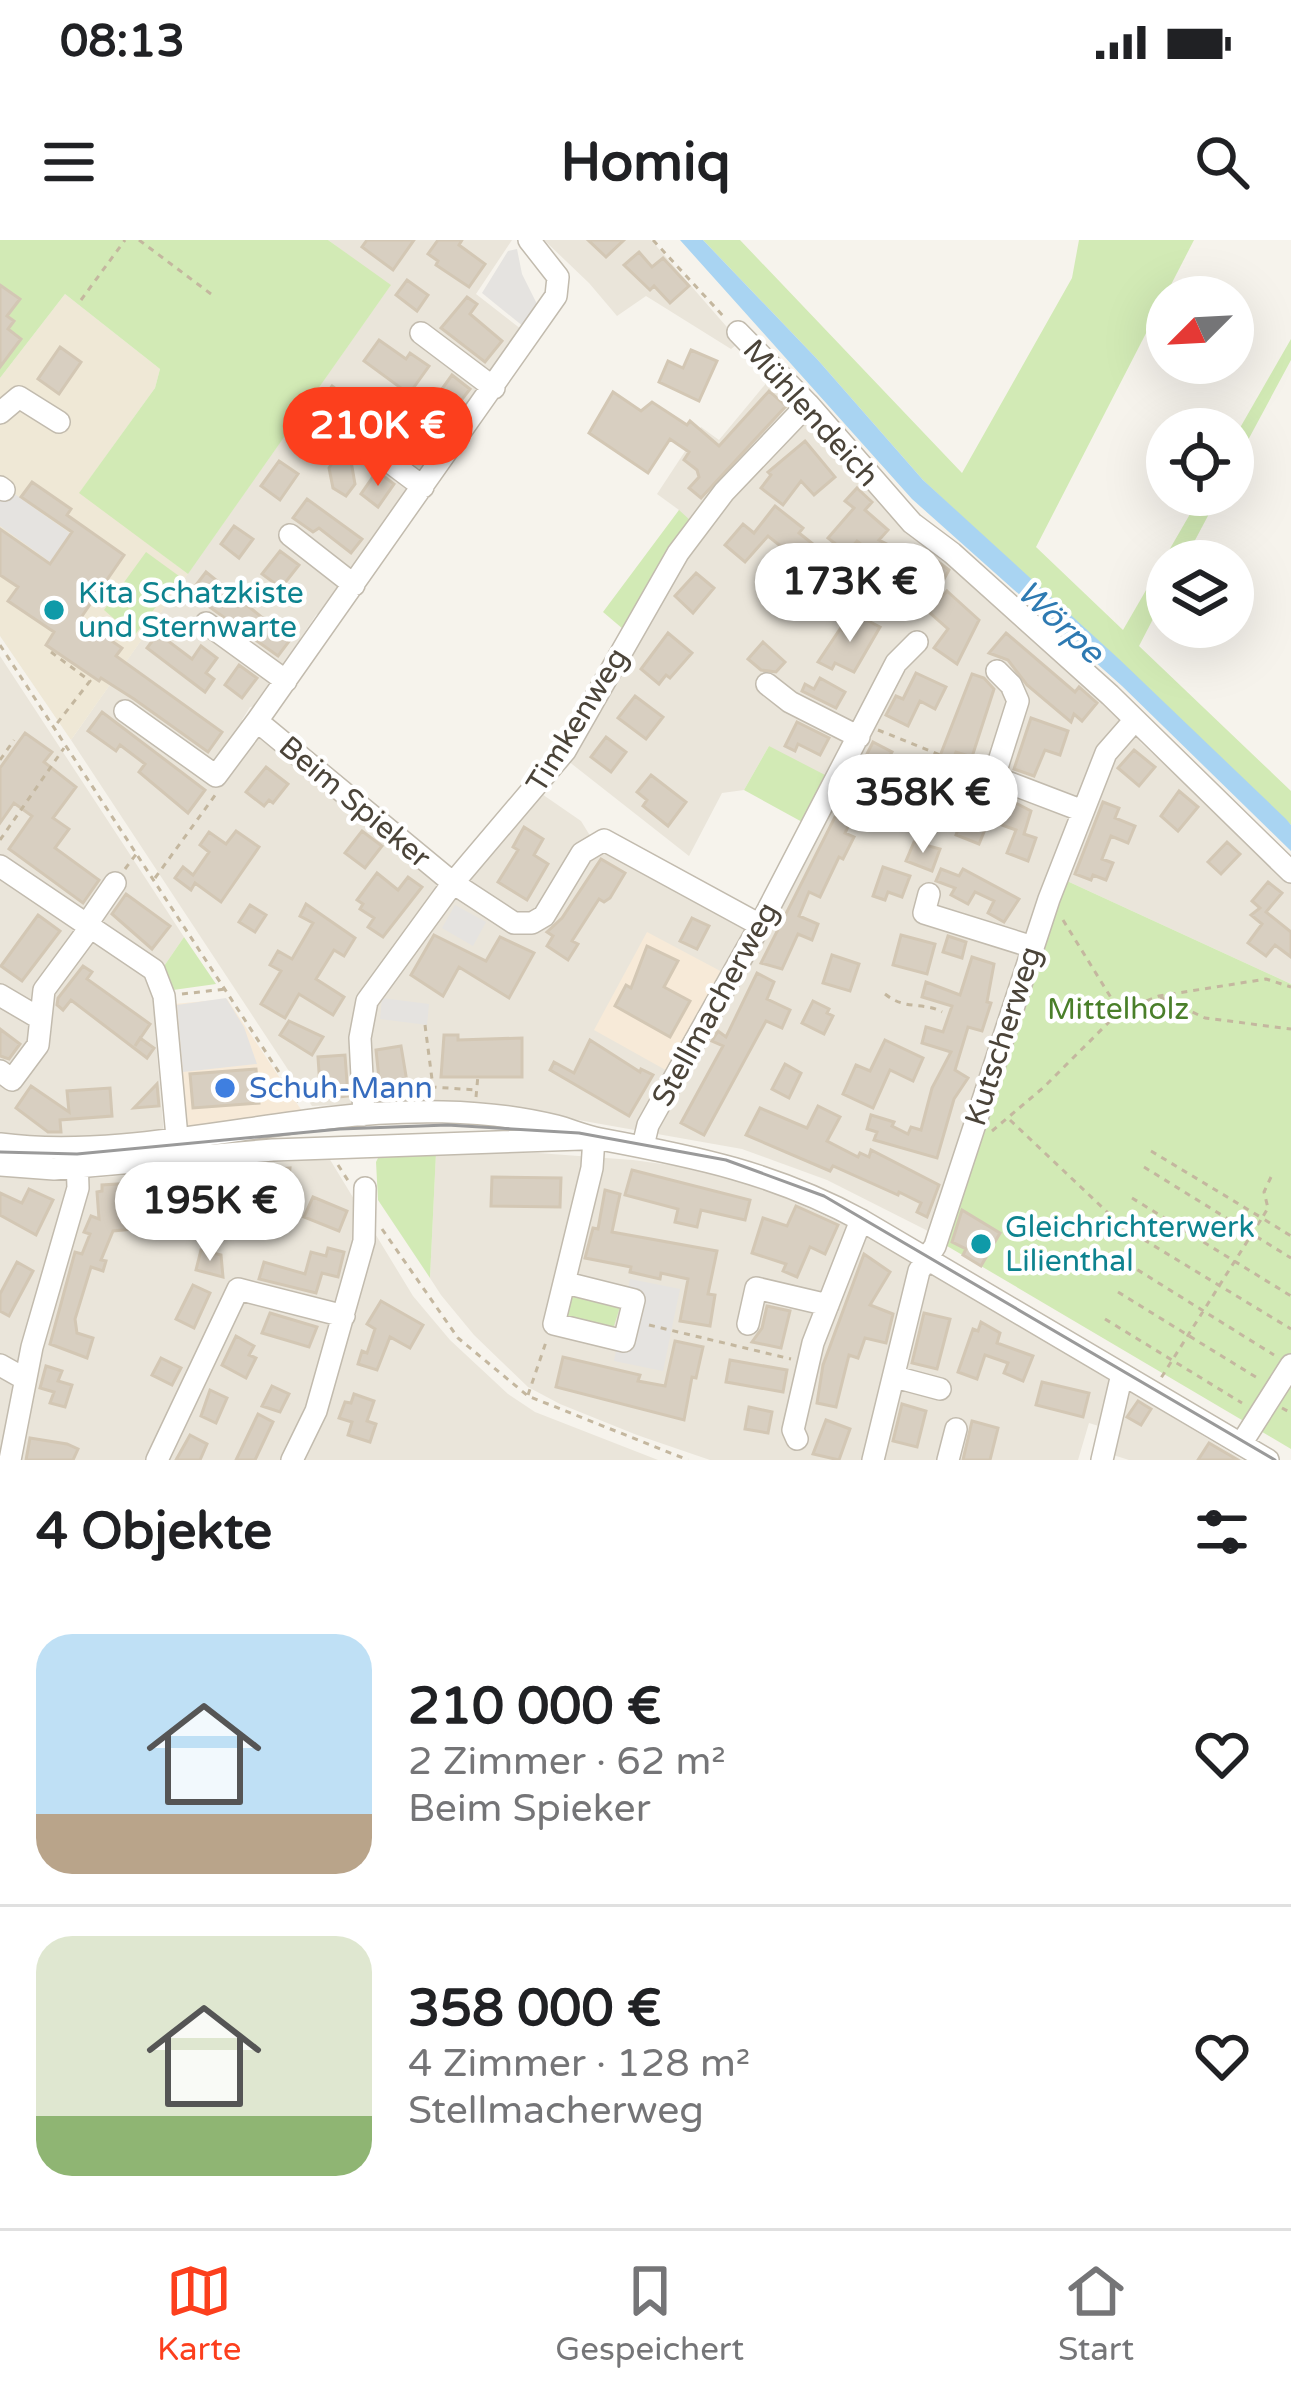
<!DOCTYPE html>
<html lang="de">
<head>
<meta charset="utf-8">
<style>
	body { margin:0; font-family:"Varela Round",sans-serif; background:#f2f2f2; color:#202124; height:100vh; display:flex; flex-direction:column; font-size:45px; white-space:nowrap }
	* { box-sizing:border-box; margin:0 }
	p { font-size:39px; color:#757577 }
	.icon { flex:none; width:66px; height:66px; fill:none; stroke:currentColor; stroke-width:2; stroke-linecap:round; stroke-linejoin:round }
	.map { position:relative; height:1220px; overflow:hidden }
	.side { display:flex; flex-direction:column; background:#fff; flex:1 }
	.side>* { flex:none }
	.needle { width:78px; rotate:246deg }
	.fabs { position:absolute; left:1146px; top:36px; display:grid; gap:24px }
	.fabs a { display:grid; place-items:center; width:108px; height:108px; border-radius:50%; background:#fff; box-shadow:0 12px 48px #0002; font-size:60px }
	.price { position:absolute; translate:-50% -102px; padding:0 27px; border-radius:42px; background:#fff; color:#222; font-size:39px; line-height:78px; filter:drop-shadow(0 3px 6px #0008) }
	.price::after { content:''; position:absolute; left:50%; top:72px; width:36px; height:27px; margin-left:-18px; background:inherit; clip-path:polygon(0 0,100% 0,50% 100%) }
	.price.active { background:#fc3f1d; color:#fff }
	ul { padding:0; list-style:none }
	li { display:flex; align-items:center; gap:36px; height:300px; padding:0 36px }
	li+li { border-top:3px solid #e0e0e0 }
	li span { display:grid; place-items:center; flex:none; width:336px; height:240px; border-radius:36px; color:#555 }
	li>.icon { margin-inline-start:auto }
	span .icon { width:144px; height:144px; fill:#fffc; stroke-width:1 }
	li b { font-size:51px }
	h2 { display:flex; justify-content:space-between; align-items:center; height:144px; padding:0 36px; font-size:51px }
	.status { display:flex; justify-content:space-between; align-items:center; height:84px; padding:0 60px; background:#fff; direction:ltr }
	.status svg { height:33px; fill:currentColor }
	header { display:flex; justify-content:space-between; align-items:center; height:156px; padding:0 36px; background:#fff; font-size:54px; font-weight:800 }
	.dock { display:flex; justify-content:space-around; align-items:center; height:168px; border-top:3px solid #e0e0e0; background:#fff; font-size:33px; color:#757577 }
	.dock a { display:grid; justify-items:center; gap:6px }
	.dock .active { color:#fc3f1d }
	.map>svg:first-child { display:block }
</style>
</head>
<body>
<div class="status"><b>08:13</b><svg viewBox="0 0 49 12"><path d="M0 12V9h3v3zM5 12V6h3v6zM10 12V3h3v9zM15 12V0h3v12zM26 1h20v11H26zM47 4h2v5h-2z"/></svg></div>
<header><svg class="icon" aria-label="menu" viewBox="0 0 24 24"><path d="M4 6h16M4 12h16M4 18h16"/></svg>Homiq<svg class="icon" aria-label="search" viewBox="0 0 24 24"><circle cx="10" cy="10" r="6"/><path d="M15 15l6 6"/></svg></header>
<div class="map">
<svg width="1291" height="1220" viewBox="0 0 1291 1220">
	<rect width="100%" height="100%" fill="#f6f3ec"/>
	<path fill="#eae5da" d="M328,0H512L476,54L521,89L431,212L433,218L327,368L316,375L256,466L250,467L242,480L378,594L456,653L539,552L581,581L589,594L610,610L748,688L804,583L769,506L744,550L722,553L689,616L563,517L679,270L657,254L701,187L719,200L773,135L1113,464L1141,503L1291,640V744L1067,641L930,992L827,940L742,909L533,872L410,862L312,866L71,500L390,46Z
		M544,0H651L740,102L731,109L646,56L617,76L589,43Z
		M0,416L184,697L162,729L160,784L155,791L164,894L64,898L0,895Z
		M436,913H538L633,920L691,928L761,947L879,1000L1243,1220H1129L1110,1214L1115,1191L1089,1183L1078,1220H710L637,1195L560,1164L528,1147L474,1095L441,1055L430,1038Z
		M329,918L413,1056L450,1100L508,1154L535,1172L658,1220H0V936L94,938Z"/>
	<path fill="#f7ead8" d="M647,692L726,734L671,833L594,790Z
		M227,759L310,883L187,892L174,764Z"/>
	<path fill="#efe8d6" d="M65,54L160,129L155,148L80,252L188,334L71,500L0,396V138Z"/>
	<path fill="#d2eab5" d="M0,0H328L391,45L188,334L79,253L155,148L160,129L65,54L0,138Z
		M703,0H740L962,233L1072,38L1079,0H1194L1036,307L1123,390L1201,255H1219L1184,321H1167V352L1139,406L1291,551V585L923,240L817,119Z
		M1291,99V120L1233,228V200Z
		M679,270L691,281L623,389L603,372Z
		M146,312L179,336L134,396L104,370Z
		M769,506L827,536L804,583L744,550Z
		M1067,641L1291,744V1209L942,1003L1052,670Z
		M184,697L216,744L173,750L162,729Z
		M436,913L430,1038L378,960L376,922L378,918Z
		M568,1052L621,1064L613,1089L562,1078Z"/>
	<path fill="#e5e3e0" d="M517,9L522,34L539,68L524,87L482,53L508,11Z
		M6,248L70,293L50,322L0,286V256Z
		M455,665L486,682L473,706L442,688Z
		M226,758L244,787L257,824L183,832L177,765Z
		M382,758L429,764L427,785L380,779Z
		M630,1039L680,1049L663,1131L614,1121Z"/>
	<path fill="#a9d4f2" d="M680,0H703L817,119L923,240L1119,419L1286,579L1291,585V611L1122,446L912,259Z"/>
	<path fill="#d8cfc1" stroke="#d3c7b4" stroke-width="3" d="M367,0H414L393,30L362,7Z
		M438,0H462L459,5L485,24L469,47L436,25L438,21L428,14Z
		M588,0H624L606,17Z
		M639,12L652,27L663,18L689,46L670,63L654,46L650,50L624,25Z
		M407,40L428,55L417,71L396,55Z
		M0,45L20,59L7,76L14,81L8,89L21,99L0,127Z
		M467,57L477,64L470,74L502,101L485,122L441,88Z
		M379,100L406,119L410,113L429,126L409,154L364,121Z
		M60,107L81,122L59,154L38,139Z
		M691,110L717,121L699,161L659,142L668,121L683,128Z
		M452,135L470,149L446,180L429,167Z
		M332,146L368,173L375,163L428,203L419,217L380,190L377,194L348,172L344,178L321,161Z
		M769,151L786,166L701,258L689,248L699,237L697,230L684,220L689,212L670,199L648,233L589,193L613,152L641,171L652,162L687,185L690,181L719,206Z
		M310,182L326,195L307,213L294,203Z
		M805,201L835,237L814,255L801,241L783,265L761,248L771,235L768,232Z
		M342,207L355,215L351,221L355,244L346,256L333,248L329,228Z
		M279,221L298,234L280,260L261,246Z
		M377,231L394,244L378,267L361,254Z
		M32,242L71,269L67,275L124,315L80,379L122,408L116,416L222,492L208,512L134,459L101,438L99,441L46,405L54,392L8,361L18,347L0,335V289L50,324L72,292L21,257Z
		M857,248L872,262L865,270L888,290L879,300L912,317L891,357L867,344L880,319L857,301L847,313L828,298L854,268L845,261Z
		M307,259L362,299L351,313L319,288L313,292L293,278Z
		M775,266L803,288L799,293L823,312L802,338L817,351L799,371L778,353L789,340L779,332L793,316L768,296L745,322L725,305L743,284L754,293Z
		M234,286L253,299L239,318L221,304Z
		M280,311L299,325L281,348L262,334Z
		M924,311L949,330L943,341L915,325Z
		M206,332L290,400L278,416L190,353Z
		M696,333L714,348L693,373L675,356Z
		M947,351L979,380L957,424L934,408L948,389L929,372Z
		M855,374L880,387L854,432L835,423L832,429L818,422L840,389L845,392Z
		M162,388L172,395L168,401L192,419L201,406L217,418L206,433L214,439L205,452L147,408Z
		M668,393L692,413L670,438L666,435L659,444L641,429Z
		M1006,393L1075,452L1079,447L1097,463L1082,481L1074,474L1071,482L1027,445L1008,420L989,413Z
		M763,402L785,422L776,432L761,430L748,419Z
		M239,425L257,438L242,458L225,445Z
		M916,433L946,447L935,469L920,461L908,486L886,475L896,456L903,459Z
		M972,434L984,438L994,449L972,517L956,512L928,583L905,574L909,563L881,548L872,567L866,564L861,574L855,572L845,593L854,597L843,619L839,617L820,657L809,652L799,676L818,684L812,700L798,694L782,729L761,723L873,502L892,512L882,531L913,545L915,539L922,542L931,519L938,521Z
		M820,438L845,452L836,468L802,451L805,444L814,449Z
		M635,456L663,477L646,499L618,478Z
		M102,472L205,550L188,573L139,532L145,524L120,505L116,511L88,491Z
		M1031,478L1068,491L1060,515L1045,510L1034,536L1014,529Z
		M797,482L829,498L820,515L798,504L795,511L785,506Z
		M25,493L52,512L44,522L76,547L53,578L69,589L55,608L99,640L83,663L9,609L32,576L14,563L0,583V528Z
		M606,497L626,512L611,532L591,517Z
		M1134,510L1155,527L1139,546L1118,528Z
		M266,527L288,544L273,563L269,560L264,566L246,552Z
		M651,535L686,562L668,586L643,566L647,560L637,552Z
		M1179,551L1198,567L1178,591L1161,576Z
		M1008,559L1031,571L1024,594L1036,598L1028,621L1007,613L1016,590L996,583Z
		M1103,562L1119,568L1115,578L1135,586L1128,603L1111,596L1102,619L1113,623L1106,640L1093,635L1091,640L1075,634Z
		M964,573L988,582L979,604L956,595Z
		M524,587L543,599L534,615L548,624L527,660L498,642L518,610L513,607Z
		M236,591L259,607L221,662L195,643L191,650L175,638L183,627L193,635L209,612L200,605L209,592L226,604Z
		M362,591L382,606L365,628L345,613Z
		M914,602L940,609L932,631L906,621Z
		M1227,602L1240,614L1221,634L1208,622Z
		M601,619L625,633L610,658L604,662L599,659L572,701L578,704L568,720L547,706L553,696L547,692L562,678Z
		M883,627L910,636L902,657L888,652L885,660L873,656Z
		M941,629L959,636L963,629L1019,659L1004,682L988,673L994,661L975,652L968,664L951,655L955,648L936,641Z
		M377,633L398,650L408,637L422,647L383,697L368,687L374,678L360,669L363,664L357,660Z
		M1268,642L1282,653L1266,672L1291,692V717L1275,705L1266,716L1248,703L1262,684L1251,675L1260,668L1252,661Z
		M126,654L170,686L152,709L112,674Z
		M306,664L355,698L344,716L334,710L316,739L344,757L333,775L299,754L285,778L261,764L281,731L270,725L278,711L292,719L313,683L300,676Z
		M250,665L266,675L255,692L239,682Z
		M38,675L60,691L22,741L1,726Z
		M692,678L709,686L697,709L680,701Z
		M434,695L486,721L500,697L534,713L509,758L459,727L443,756L411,735Z
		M901,695L935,704L927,734L893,725Z
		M948,696L966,702L962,718L943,712Z
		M647,706L678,721L664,747L690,761L670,797L615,766L626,745L631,748Z
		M832,715L859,724L850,751L823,743Z
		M972,717L994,724L987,762L991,763L982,791L968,787L955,830L968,838L954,859L937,918L874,900L877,892L867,889L871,875L894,882L892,886L908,894L911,887L921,890L932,848L951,812L922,803L926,787L943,792L952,766L922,757L926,742L960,755Z
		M83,726L92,732L87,739L150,784L135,806L140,798L154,808L147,818L71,760L63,770L57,765L58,758Z
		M757,733L774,742L767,759L790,770L782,788L766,781L704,895L681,883L723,806L712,801L718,791L726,797Z
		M813,761L829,769L827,773L833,776L824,794L802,783Z
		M289,781L323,797L312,815L280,795Z
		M0,789L20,804L9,819L0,816Z
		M444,795H458V800L522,798V837H441Z
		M590,800L640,832L641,829L653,835L629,876L550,830L554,822L574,833Z
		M885,800L923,818L913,841L890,830L873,868L843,854L856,825L870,831Z
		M401,806L409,854L381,858L376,810Z
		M345,815L348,856L329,858L328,847H320L318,817Z
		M785,824L801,833L789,858L772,849Z
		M256,829L259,863L193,868L190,834Z
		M157,844L159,866L134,868Z
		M31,846L69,872L67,851L110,848L112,876L60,880L61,892H48L16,868Z
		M818,866L840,877L827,901L858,917L860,913L869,917L871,910L939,945L927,977L917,972L921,963L899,952L898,955L833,926L830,931L746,895L760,868L807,888Z
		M290,928L287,955L254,956V966L237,965L238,935L268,937V930Z
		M632,930L750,960L745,980L701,970L697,987L675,982L678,969L625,955Z
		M492,937L561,938L560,967L491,966Z
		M215,938L218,971L196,972L195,962L155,965L156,987L113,991L101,1020L106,1021L103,1031L91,1027L75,1079L77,1093L93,1098L87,1118L50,1104L75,1012L82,1014L90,994L84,992L91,976L99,979L97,952L102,951V945Z
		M29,949L53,960L36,995L0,975V953L22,963Z
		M605,950L620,954L612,992L717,1011L708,1054L715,1055L710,1086L680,1081L688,1039L661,1033L660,1039L630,1032L631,1027L585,1018L593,988L598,989Z
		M313,957L347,971L339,991L304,977Z
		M796,966L838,985L825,1014L810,1007L797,1037L783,1031L786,1024L752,1013L763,978L787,986Z
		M962,970L1000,993L981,1026L963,1015L966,1009L952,1002Z
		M328,1008L344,1012L338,1037L322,1033L316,1053L259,1039L264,1022L305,1034L311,1012L326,1016Z
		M201,1010L221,1015L223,1037L196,1030Z
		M864,1014L890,1032L870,1065L893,1074L886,1103L865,1098L858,1118L849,1115L836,1167L817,1163L823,1125Z
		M17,1022L33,1031L9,1076L0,1071V1054Z
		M193,1045L210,1053L194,1088L176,1079Z
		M381,1061L423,1085L410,1108L390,1097L377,1130L358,1124L362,1111L367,1113L375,1089L367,1084Z
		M767,1066L790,1071L781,1108L752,1102L762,1088Z
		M270,1073L317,1087L309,1107L262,1093Z
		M924,1073L950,1079L937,1129L912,1123Z
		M981,1082L1000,1093L997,1103L1033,1116L1023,1141L1004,1133L1008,1123L985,1115L977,1139L958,1132L973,1089L978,1091Z
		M236,1096L254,1106L249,1115L256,1118L246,1138L222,1125Z
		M675,1101L703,1107L696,1138L692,1137L684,1180L556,1147L563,1117L640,1135L638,1141L665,1146Z
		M161,1118L181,1128L172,1145L152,1135Z
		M730,1120L787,1130L783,1152L726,1142Z
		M46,1126L62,1131L58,1141L72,1145L65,1167L50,1163L54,1152L40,1148Z
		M1042,1142L1089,1153L1083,1177L1036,1165Z
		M272,1146L289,1154L280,1172L262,1166Z
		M210,1150L227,1158L216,1183L201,1176Z
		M354,1154L374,1161L367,1181L376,1184L370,1202L348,1195L352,1182L339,1178L345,1162L351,1163Z
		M1138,1161L1151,1169L1141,1185L1127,1177Z
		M902,1164L926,1171L917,1207L893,1201Z
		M749,1167L772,1172L768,1193L745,1189Z
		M258,1174L273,1182L255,1220H236Z
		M826,1180L850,1189L839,1220L813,1214Z
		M972,1181L998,1188L990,1220H963Z
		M190,1195L207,1204L200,1220H176Z
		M30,1198L67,1204L78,1209L73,1220H26Z
		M1209,1203L1238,1220H1198Z"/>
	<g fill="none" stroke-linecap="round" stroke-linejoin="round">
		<g stroke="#c2bbae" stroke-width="24">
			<path id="minor" d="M529,0L558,37L556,56L257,481L453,643L514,683H532L544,676L582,613L604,600L760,685
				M738,92L808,164L912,283L952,313L1110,455L1291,632
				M421,93L494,148
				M0,173L19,157L59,182
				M351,193L423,247
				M0,247L4,250
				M290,295L354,345
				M206,383L286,441
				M997,431L1011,445L1018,461L994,537L1083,571
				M767,444L790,462L859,497
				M125,471L216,536L257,481
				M0,626L154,730L164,756L177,897
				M929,654L924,673L1033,707
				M0,755L39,778
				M0,831L12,840L38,805L44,750L89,689L91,678L115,643
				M364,875L360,798L367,761L453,643L565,511L678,313L724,252L808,164
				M0,904C102,918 226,890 328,878C401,869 485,868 556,886C571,890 585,896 600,899C697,917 774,933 861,980L1268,1220
				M643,906L648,885L760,685L896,423L917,402
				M0,925L54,929L273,910L581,899
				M566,1043L634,1060L624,1101L554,1084L592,928L594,898
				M748,1084L756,1048L828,1065
				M0,1125L25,1139
				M895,1137L940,1149
				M797,1199L793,1190L813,1103L861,980
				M1241,1204L1291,1125
				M10,1220L32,1107L78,948L77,917
				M157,1220L238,1049L344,1076
				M292,1220L316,1171L364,1001L365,948
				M873,1220L919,1031L935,1006L1049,659L1106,513L1134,481
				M948,1220L956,1189
				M1102,1220L1122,1134"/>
		</g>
		<path stroke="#c4b79f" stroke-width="3" stroke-dasharray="6 6" stroke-linecap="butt" d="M139,0L211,54
			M653,0L725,78
			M81,60L125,0
			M0,405L301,866
			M51,412L90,441L55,486
			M878,490L980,531
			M0,520L14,500
			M0,600L64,508
			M125,629L137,613
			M155,638L216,554
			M1063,680L1118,769
			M182,754L226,749
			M885,754C906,771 922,761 942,772
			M1160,757L1205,778L1291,789
			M425,785L433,847L476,850
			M476,857L478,835
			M1010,880L1123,987L1291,1089
			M992,891L1044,847L1120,771L1159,756L1266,739L1291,747
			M1151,911L1262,978L1161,1138
			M338,925L349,942
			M1144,927L1291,1018
			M1271,937L1264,952L1268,968L1262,978L1291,996
			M1132,958L1291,1056
			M382,989L458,1098L528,1156L688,1220
			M1117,1017L1274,1115
			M1118,1052L1259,1139
			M1105,1079L1242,1163
			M649,1085L791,1119
			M528,1155L546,1102
			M1282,1168L1291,1173"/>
		<use href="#minor" stroke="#fff" stroke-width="21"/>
		<path stroke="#9a9a9a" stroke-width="3" d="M0,912L77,914L340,889L447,885L579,893L726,920L824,956L1275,1220"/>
	</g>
	<g fill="#0f9aa8" stroke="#fff" stroke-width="4.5">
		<circle cx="54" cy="370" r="12"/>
		<circle cx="981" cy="1004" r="12"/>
	</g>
	<circle fill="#3f7fe0" stroke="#fff" stroke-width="4.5" cx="225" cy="848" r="12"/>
	<g text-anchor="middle" stroke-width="9" stroke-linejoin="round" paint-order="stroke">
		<g font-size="30" fill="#4b4439" stroke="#fff">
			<text transform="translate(811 173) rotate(48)" y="10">Mühlendeich</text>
			<text transform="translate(577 480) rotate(-58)" y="10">Timkenweg</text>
			<text transform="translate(355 562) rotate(40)" y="10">Beim Spieker</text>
			<text transform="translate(715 764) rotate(-61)" y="10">Stellmacherweg</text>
			<text transform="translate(1003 796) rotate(-72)" y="10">Kutscherweg</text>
		</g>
		<g font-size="30" fill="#0d838f" stroke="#fff" text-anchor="start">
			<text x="78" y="363">Kita Schatzkiste<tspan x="78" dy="34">und Sternwarte</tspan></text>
			<text x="1005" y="997">Gleichrichterwerk<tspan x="1005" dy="34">Lilienthal</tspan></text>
		</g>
		<g font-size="30" fill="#4a7f2a" stroke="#fff">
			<text x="1118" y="779">Mittelholz</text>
		</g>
		<g font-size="30" fill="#366cbe" stroke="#fff" text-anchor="start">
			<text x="249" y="858">Schuh-Mann</text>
		</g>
		<g font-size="33" font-style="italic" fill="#2e7ab2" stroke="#fff">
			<text transform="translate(1061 381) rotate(43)" y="12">Wörpe</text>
		</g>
	</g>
</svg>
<div class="fabs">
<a><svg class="needle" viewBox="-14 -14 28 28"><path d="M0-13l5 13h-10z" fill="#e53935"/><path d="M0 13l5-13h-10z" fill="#757577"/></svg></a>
<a><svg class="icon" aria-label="locate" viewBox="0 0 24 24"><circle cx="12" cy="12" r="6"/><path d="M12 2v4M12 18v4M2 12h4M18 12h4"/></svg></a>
<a><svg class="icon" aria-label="layers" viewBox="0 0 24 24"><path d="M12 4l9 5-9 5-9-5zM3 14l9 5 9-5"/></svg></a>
</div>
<b class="price active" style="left:378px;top:249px">210K €</b>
<b class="price" style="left:850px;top:405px">173K €</b>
<b class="price" style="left:923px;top:616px">358K €</b>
<b class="price" style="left:210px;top:1024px">195K €</b>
</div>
<section class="side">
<h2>4 Objekte<svg class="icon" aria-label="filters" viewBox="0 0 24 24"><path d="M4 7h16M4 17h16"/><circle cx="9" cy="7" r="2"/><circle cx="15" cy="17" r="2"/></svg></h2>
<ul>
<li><span style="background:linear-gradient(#bfe0f5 75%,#b9a48a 0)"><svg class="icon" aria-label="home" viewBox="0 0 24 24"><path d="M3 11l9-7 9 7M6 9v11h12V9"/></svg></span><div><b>210 000 €</b><p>2 Zimmer · 62 m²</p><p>Beim Spieker</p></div><svg class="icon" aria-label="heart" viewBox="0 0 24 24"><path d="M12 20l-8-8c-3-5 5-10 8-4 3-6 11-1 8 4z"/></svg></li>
<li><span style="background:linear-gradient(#dfe7d0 75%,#8fb573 0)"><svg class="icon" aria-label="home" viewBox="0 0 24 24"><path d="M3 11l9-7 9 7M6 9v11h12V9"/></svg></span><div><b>358 000 €</b><p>4 Zimmer · 128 m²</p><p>Stellmacherweg</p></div><svg class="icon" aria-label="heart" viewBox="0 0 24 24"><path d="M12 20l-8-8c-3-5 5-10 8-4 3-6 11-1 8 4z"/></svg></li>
</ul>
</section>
<nav class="dock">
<a class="active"><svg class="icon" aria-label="map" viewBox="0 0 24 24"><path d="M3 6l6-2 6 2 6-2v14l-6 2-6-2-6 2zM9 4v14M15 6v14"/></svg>Karte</a>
<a><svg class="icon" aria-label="saved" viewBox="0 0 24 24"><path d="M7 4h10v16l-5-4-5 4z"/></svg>Gespeichert</a>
<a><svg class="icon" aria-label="home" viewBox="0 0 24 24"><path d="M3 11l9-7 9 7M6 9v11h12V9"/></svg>Start</a>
</nav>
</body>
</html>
